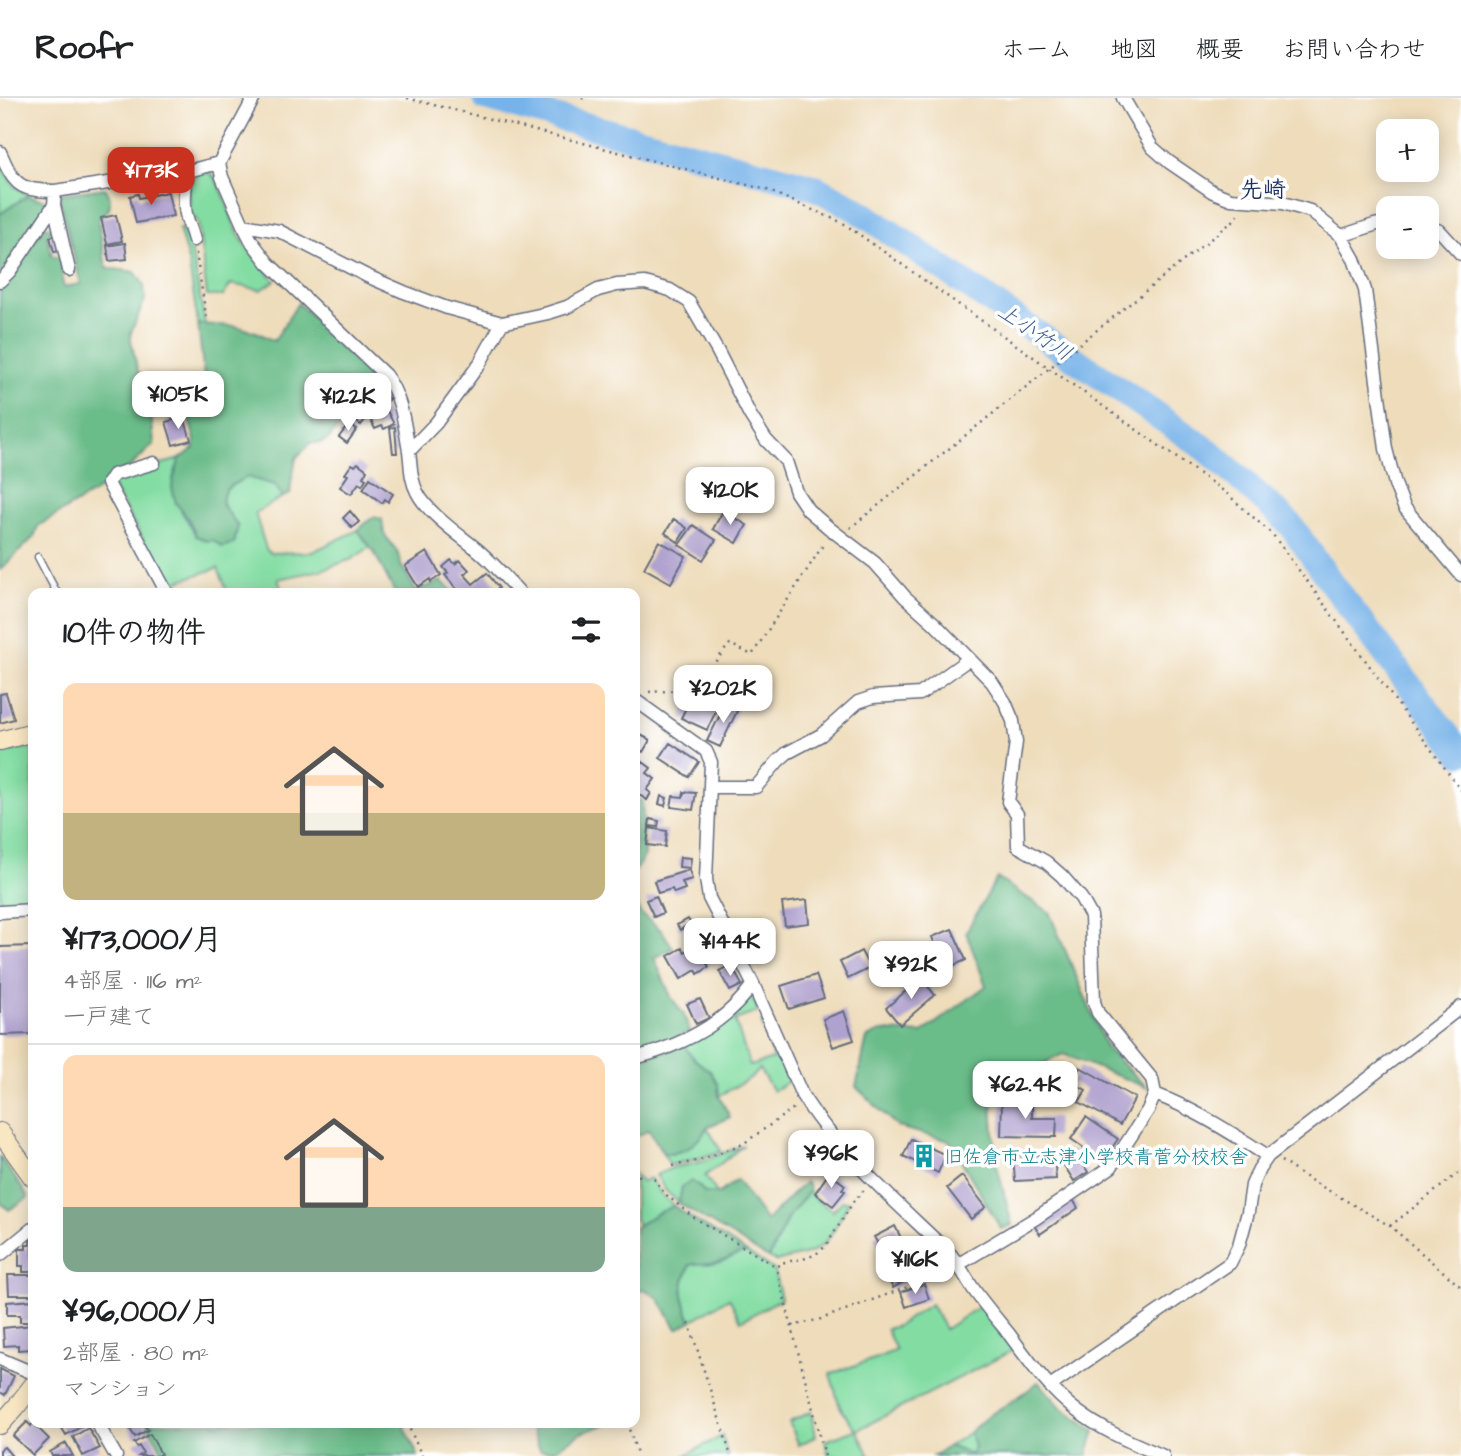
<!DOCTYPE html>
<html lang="ja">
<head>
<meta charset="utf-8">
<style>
	body { margin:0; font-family:"Architects Daughter","Klee One",sans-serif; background:#f2f2f2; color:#202124; height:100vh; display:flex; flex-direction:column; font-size:26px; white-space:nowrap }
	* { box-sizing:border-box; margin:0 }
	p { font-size:23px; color:#757577 }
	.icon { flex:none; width:38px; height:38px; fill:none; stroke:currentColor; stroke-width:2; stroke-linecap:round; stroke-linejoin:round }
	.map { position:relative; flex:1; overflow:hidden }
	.panel { position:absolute; left:28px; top:490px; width:612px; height:840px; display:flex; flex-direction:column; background:#fff; border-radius:14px; box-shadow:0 4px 18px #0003 }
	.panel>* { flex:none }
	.controls { position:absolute; left:1376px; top:21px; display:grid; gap:14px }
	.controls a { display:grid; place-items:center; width:63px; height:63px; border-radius:14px; background:#fff; box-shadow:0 4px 18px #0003; font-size:35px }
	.price { position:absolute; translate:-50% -60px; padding:0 16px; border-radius:14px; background:#fff; color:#222; font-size:23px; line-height:46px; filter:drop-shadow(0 2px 4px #0008) }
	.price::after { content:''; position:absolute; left:50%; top:42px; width:21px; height:16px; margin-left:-10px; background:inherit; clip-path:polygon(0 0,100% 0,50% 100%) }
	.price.current { background:#c8321e; color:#fff }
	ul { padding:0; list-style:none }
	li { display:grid; align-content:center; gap:14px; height:371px; padding:0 35px }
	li+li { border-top:2px solid #e0e0e0 }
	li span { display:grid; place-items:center; height:217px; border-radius:14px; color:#555 }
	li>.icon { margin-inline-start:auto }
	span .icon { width:126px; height:126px; fill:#fffc; stroke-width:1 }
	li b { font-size:30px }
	h2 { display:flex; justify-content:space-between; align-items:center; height:84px; padding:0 35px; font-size:30px }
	header { display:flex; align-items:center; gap:42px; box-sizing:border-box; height:98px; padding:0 35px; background:#fff; border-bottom:2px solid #e0e0e0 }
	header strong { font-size:33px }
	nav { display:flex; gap:38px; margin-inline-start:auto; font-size:24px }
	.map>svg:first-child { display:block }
</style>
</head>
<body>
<header>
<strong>Roofr</strong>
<nav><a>ホーム</a><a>地図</a><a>概要</a><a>お問い合わせ</a></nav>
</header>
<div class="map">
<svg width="1461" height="1358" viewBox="0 0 1461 1358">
	<rect width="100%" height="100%" fill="#fff"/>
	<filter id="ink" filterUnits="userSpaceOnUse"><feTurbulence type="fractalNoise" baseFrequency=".0143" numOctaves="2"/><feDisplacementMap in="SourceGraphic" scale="14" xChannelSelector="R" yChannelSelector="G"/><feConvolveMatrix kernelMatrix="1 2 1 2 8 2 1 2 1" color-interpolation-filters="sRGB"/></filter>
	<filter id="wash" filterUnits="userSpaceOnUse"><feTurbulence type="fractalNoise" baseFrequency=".00686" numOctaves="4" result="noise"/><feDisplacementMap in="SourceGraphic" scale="28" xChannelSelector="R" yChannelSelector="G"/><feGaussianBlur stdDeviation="1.57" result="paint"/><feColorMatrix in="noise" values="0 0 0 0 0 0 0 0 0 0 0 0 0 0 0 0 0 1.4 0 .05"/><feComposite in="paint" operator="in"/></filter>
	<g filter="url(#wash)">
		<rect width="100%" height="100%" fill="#eedcba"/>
		<path fill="#83dda3" stroke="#4f8680" stroke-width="2" d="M0,65L13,87L28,97L0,116Z
			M202,74H209C224,88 227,110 235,129C245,150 260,166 275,183L261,192L231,186L223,198H207L198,124L191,116L189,87L193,81Z
			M179,131H183L190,145L205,226H198L189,166Z
			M180,361C178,368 173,376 173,382C171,402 188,422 196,438L228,415C213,392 230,389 247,379L275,387L283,399L255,415L266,451L270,455L312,454L358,432L370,449L352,461L321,472L278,481L283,495H228L218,470L169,486L111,386L115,379Z
			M33,648V806L0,809V656Z
			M752,896L758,914L735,922L750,968L773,961L761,923L766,929L789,983L773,993L759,971L752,979L719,998C716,973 709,975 694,960C690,956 686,951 683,946Z
			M707,1029L721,1053L700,1060L670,1067L663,1055L672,1056L701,1039Z
			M744,1047L705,1078L718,1096L705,1095L698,1087L682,1089L679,1105L666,1093L656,1077L672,1070L701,1064Z
			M635,1076L641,1084L650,1080L662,1097L674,1108L638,1127L635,1121Z
			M809,1093L814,1100L833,1113L842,1103L849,1104C840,1119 831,1145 814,1153C803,1159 789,1159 777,1164L769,1160L787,1121Z
			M739,1155H747L774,1172L781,1201L741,1223L729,1200L691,1223C682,1196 678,1194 690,1167L698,1165H716Z
			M931,1206L945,1231L980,1208L1014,1252L857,1332L870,1358H829L825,1343L856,1332L840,1309L830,1276L877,1260L896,1252L886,1231L897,1228Z
			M811,1314L816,1338L799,1347L789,1324Z
			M970,1334L974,1349L971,1357L949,1348Z
			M722,1338L728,1358H684Z"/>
		<path fill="#6abc89" stroke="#427674" stroke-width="2" d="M105,90C110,96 111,103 109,111L98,121L106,170L135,174L144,187L145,201L130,237L137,270L150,306L154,346L131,368L105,388L38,428L34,439L0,472V188L46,128L54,132L47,138L52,158L61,160L63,189L81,186L59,99L61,96Z
			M28,97L49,104L0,178V116Z
			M298,205L375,279L329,341L320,345H310L296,360L291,385L290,396L283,399L275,387L247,379C232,388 223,386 222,406L238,428L234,445L222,449L213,442L207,443L196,438L189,422L176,405L172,390L173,382L180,361L194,350L195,342L186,310L194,298L205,288L198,226L235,228L256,234L274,243Z
			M373,419L382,421L384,436L397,453L401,467L416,493L441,483L455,495H395L374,454L358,432Z
			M635,702H642L644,758L635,773Z
			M997,780L1049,814L1107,951L1148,990L1063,956L991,990L996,1063L1012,1127L1001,1131L950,1043L898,1029L856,989L867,940L883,933L922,935L986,888L966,834Z
			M635,798L640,815L662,833L673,850L654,860L671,899L684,917L690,934L635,958Z
			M683,946L694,961L711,974L718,987L719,998L730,1019L707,1029L701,1039L687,1051L671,1056L663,1055L649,1032L635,1039V963Z
			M0,1059L23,1091L28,1100L9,1112L0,1104Z
			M737,1082L766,1123L805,1084L808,1087L809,1093L787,1121L769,1160C757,1155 747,1147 736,1140C717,1128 697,1118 679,1105L682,1089L691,1083L698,1087L705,1095L718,1096Z
			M674,1108C697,1126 724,1138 747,1155C736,1155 730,1161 720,1164C710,1167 700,1164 690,1167C678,1194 682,1196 691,1223L677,1231L658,1200L644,1191L635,1195V1129L656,1116Z
			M1038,1284L1061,1309L1095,1333L1088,1354V1358H933L949,1348L971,1357L974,1349L970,1334C976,1329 981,1323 987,1319C1004,1307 1022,1299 1038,1284Z
			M146,1325H403L418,1358H166Z
			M529,1325H610L581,1335L554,1352H540Z"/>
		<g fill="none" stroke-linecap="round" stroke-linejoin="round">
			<path stroke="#77b3e9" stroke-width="26" d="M485,0L814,89L856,111L1209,353L1290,426L1330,483L1461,655"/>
		</g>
		<g id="blocks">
			<path fill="#b0a2cf" d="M168,94L173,118L136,125L130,98L138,96L139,100Z
				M116,117L122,143L107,146L101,120Z
				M56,137L59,153L54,154L50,139Z
				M125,145L127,161L109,163L107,148Z
				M372,288L389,301L378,314L374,310L361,327L349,318Z
				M387,313L394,326L384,331L382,328L375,331L370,321Z
				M184,319L191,342L173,347L166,324Z
				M349,326L357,331L347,345L339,339Z
				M395,329L397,355H393L390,330Z
				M358,365L367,372L363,379L366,381L362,387L359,385L351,396L340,389L348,377L345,376L352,366L355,368Z
				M370,380L393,396L388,404L385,401L382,405L363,391Z
				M350,413L359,424L352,430L343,420Z
				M723,413L747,427L737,445L713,431Z
				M674,421L687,430L678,444L665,435Z
				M693,427L716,442L703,462L679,447Z
				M659,443L686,458L671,485L644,470Z
				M427,454L441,477L431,484L430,481L418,489L405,468Z
				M451,462L455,466L460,462L469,472L464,476L473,486L487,475L499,490L493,495H466L463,492L459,494L445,477L448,475L443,469Z
				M6,595L14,621L0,625V596Z
				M691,599L717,611L707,632L681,620Z
				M726,605L738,611L720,649L707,643Z
				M635,634L650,642L643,654L635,650Z
				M670,645L699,664L689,679L660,660Z
				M643,664L651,670L647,675L655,681L647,692L651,695L647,702L635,694V668L639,670Z
				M684,694L696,695L693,712L671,709L673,698L683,699Z
				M661,698L667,700L665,708L659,706Z
				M650,721L659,723L658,729L649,728Z
				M649,730L667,733L665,749L647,747Z
				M680,759L691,760L690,770L679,769Z
				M689,772L692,781L682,784L685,791L674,795L672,791L658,795L654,783Z
				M656,798L663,815L654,819L646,802Z
				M807,802L809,825L785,828L782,805Z
				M688,821L691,826L680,832L677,827Z
				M952,831L966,862L946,871L932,839Z
				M705,843L715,862L707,866L709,869L698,876L696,872L681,881L668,858L682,850L685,854Z
				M33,848V936L0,937V849Z
				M861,853L870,870L848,881L840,864Z
				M731,867L742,887L730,893L719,873Z
				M816,877L824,900L789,911L781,888Z
				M921,880L935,897L900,927L886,910Z
				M700,901L709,920L696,926L687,906Z
				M844,913L854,942L833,949L823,921Z
				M1060,967L1072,986L1047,1001L1036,981Z
				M1080,969L1135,1000L1120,1027L1079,1004L1086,992L1072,984Z
				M1025,979L1031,993L1014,999L1009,985Z
				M1002,1003H1032V1020H1057L1056,1039L1001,1038Z
				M1086,1019L1118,1041L1103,1063L1071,1041Z
				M911,1041L946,1057L938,1075L903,1058Z
				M1074,1052L1088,1074L1074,1083L1060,1061Z
				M1054,1055L1056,1081L1015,1083L1013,1058Z
				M829,1075L845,1087L842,1091L845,1093L833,1108L815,1095Z
				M962,1078L986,1109L971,1121L947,1090Z
				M1072,1100L1078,1110L1040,1136L1033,1126Z
				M895,1128L902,1142L898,1144L900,1148L884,1156L874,1139Z
				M30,1142H33V1174H23V1168H19V1151H26V1147H30Z
				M920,1150L934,1166L925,1174L911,1158Z
				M908,1157L916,1170L910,1174L913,1178L893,1190L883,1172Z
				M8,1177H33V1197H9Z
				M924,1186L929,1201L906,1209L901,1194Z
				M33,1202V1220H32V1224H20V1217H7V1204Z
				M32,1227L33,1251L18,1252V1247L4,1248L3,1230Z
				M0,1271L14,1278L5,1297L0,1294Z
				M27,1324L31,1328L33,1325L49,1341L33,1357L13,1338Z
				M64,1325H81L83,1328L66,1337L60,1327Z
				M126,1325H143L148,1332L135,1339Z
				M88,1330L100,1350L83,1358L73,1339Z
				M150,1336L161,1356L157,1358H139L143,1355L139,1348L137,1349L134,1345Z
				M66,1345L73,1358H52L50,1354Z
				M4,1349L12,1358H0V1352Z"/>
		</g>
	</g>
	<g filter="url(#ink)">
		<use href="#blocks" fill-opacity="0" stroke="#656c7e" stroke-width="2"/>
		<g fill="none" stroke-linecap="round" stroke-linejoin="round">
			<g stroke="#656c7e" stroke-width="9">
				<path id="lane" d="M38,459L57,495"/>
			</g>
			<g stroke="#656c7e" stroke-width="15">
				<path id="street" d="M254,0L219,65L222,79L243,127L252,144L268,165L385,277C402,299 404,325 409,353C411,367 410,381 417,394C427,415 461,438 479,453C494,466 507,481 520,495
					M1123,0L1152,49L1169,64L1213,94L1231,101L1283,105L1310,113L1341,138L1354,161L1365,192L1386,351L1395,386L1404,409L1461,477
					M0,54C14,86 18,93 55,93L188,73L219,65
					M188,73C185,86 183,107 187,120C189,127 192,134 194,142
					M54,107L69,172
					M243,127L279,133L367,178L404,194L447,210L502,225L548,215L567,209L598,192L617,187L645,185L670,192L689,204L718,254L750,317L766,342L786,363L796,394L808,412L829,430L875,465L905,499L934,525L992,584L1005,604L1013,623L1016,644L1008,704L1017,716L1018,748L1046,764L1062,778L1081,800L1091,818L1094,904L1098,915L1152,981L1155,996L1148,1012L1111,1069L1036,1120L959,1166
					M1426,128L1440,133L1461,156
					M1341,138L1374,127L1388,124
					M0,183L10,173L54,107L55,93
					M409,353L436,325L480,265L502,225
					M154,365L113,377L108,385L167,495
					M635,602L706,653L711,664L706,781L709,800L753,886L802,997C838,1055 902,1109 951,1157C959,1167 965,1178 972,1189C983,1205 996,1220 1009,1236C1029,1263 1050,1293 1077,1313C1103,1333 1133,1345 1163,1358
					M710,689H756L778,663L787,655L821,637L858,604L873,599L920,596L969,561
					M0,814L33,812
					M635,960C680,948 726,926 753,886
					M1155,996C1196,1012 1231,1035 1268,1058
					M0,1157L33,1130
					M0,1261L33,1275
					M1050,1288L1230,1165L1239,1147L1248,1114L1252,1087L1259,1071L1268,1058L1461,909
					M97,1325L116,1358"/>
			</g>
			<g stroke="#656c7e" stroke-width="20">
				<path id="secondary" d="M0,643L33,634
					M0,1034L33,1080
					M0,1327L16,1309L33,1287"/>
			</g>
			<path stroke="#656c7e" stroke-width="2.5" stroke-dasharray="2 5" stroke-linecap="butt" d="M407,0L767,92L843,125L1225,394L1273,437L1461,692
				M582,1L583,0
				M196,155L207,224
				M850,430L1233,123L1239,115
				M649,594C661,593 675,594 687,589C704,581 718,559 730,546L752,557L825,444
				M1281,1063L1300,1076L1390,1128L1461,1189
				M673,1068L700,1062L743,1046L794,1010
				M635,1071L641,1081
				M654,1080L664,1095L693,1119L777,1169
				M1390,1128L1461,1073
				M689,1225L731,1358
				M792,1228L821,1221L948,1174
				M407,1325L422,1358
				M627,1325L638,1358
				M825,1358L777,1172L780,1165L807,1160L816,1156L826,1148L853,1104L864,1092"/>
			<use href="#lane" stroke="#fff" stroke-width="6"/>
			<use href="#street" stroke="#fff" stroke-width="12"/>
			<use href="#secondary" stroke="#f9e7c3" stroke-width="18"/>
		</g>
	</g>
	<defs>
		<g id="building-bare" transform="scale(1.89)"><path d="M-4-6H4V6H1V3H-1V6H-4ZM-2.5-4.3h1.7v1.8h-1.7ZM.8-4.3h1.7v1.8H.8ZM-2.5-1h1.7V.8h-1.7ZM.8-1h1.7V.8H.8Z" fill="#0f9aa8" stroke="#fff" stroke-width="2.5" paint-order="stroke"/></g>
	</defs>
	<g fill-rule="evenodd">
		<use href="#building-bare" x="924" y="1058"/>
	</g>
	<g text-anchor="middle" stroke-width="7" stroke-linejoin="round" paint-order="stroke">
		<g font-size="19" fill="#0d838f" stroke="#fff" text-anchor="start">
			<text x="944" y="1065">旧佐倉市立志津小学校青菅分校校舎</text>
		</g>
		<g font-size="21" font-style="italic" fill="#3b5d8f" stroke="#fff">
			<text transform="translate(1035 234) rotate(34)" y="7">上小竹川</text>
		</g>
		<g font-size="23" font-weight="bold" fill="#1b2f5e" stroke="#fff">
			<text x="1263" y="99">先崎</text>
		</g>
	</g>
</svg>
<div class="controls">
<a>+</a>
<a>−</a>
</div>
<b class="price current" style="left:151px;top:109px">¥173K</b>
<b class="price" style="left:178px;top:333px">¥105K</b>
<b class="price" style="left:348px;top:335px">¥122K</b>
<b class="price" style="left:730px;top:429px">¥120K</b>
<b class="price" style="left:723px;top:627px">¥202K</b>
<b class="price" style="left:730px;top:880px">¥144K</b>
<b class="price" style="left:911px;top:903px">¥92K</b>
<b class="price" style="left:1025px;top:1023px">¥62.4K</b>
<b class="price" style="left:831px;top:1092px">¥96K</b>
<b class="price" style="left:915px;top:1198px">¥116K</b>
<section class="panel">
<h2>10件の物件<svg class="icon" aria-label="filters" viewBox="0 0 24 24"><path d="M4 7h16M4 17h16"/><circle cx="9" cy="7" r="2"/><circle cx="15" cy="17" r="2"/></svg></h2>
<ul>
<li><span style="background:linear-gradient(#ffd9b3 60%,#c2b280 0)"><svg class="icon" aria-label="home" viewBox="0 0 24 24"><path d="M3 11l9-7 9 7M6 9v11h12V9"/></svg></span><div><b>¥173,000/月</b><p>4部屋 · 116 m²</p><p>一戸建て</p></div></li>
<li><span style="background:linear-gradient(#ffd9b3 70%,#7fa58c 0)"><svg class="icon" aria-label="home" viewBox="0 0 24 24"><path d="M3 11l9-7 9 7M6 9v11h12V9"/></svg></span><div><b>¥96,000/月</b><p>2部屋 · 80 m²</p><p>マンション</p></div></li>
</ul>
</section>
</div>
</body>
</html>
